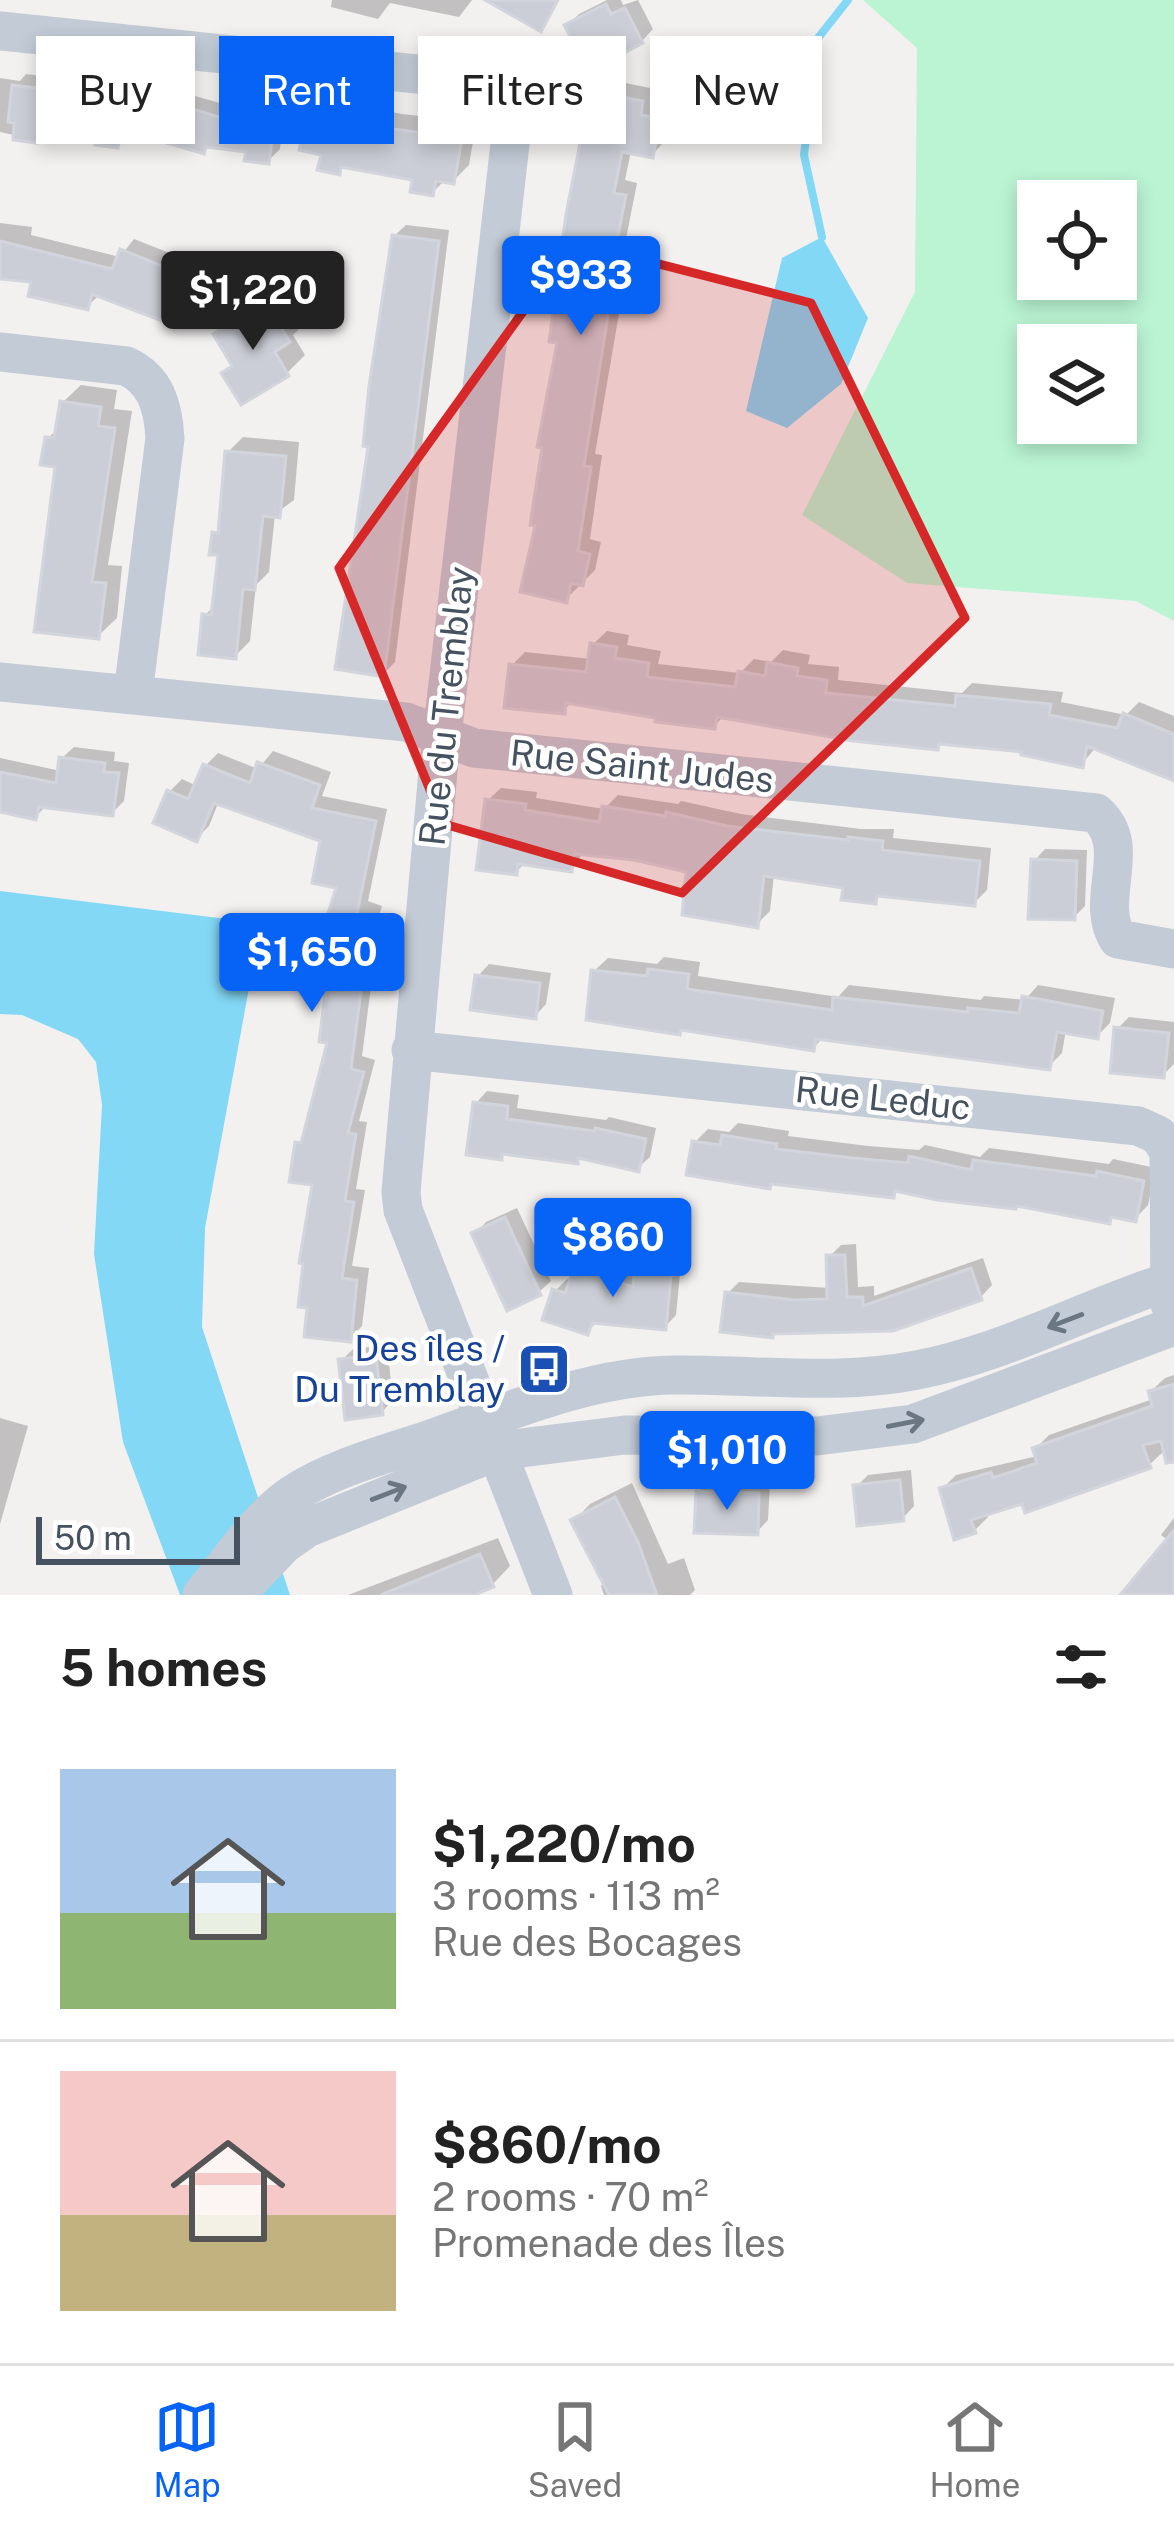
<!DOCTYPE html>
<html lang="en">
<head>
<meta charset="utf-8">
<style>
	body { margin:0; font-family:"Public Sans",sans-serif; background:#f6f6f6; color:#222; height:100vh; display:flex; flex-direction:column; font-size:45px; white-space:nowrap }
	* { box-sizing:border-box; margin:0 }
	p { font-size:39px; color:#767676 }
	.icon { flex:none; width:66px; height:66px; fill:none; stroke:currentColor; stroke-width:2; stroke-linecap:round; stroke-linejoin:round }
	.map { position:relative; height:1595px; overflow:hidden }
	.drawer { display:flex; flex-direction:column; background:#fff; flex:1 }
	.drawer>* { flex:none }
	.banner { position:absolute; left:36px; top:36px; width:1104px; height:108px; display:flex; gap:24px }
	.buttons { position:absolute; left:1017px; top:180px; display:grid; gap:24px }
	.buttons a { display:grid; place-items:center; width:120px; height:120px; border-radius:0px; background:#fff; box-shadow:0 6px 18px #0003; font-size:60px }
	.scale { position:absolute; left:36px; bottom:30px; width:204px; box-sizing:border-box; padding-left:12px; border:6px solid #46525f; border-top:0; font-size:33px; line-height:42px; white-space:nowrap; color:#46525f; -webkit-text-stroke:9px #fff; paint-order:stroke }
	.price { position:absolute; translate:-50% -102px; padding:0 27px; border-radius:12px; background:#0763f5; color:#fff; font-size:39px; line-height:78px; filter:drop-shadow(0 3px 6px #0008) }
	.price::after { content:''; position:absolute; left:50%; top:72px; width:36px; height:27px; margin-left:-18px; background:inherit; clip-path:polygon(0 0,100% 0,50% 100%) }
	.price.selected { background:#222; color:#fff }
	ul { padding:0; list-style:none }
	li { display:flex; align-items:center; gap:36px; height:300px; padding:0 60px }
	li+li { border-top:3px solid #e0e0e0 }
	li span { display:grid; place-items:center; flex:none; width:336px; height:240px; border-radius:0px; color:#555 }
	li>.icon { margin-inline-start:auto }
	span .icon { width:144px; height:144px; fill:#fffc; stroke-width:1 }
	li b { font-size:51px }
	h2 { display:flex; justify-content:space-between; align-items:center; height:144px; padding:0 60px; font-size:51px }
	.pill { padding:0 42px; border-radius:0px; background:#fff; box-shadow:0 6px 18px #0003; font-size:42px; line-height:108px }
	.pill.selected { background:#0763f5; color:#fff }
	.dock { display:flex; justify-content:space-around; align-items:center; height:168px; border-top:3px solid #e0e0e0; background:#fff; font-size:33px; color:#767676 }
	.dock a { display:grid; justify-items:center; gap:6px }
	.dock .selected { color:#0763f5 }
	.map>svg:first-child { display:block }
</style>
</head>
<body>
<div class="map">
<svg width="1174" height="1595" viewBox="0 0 1174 1595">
	<rect width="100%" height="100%" fill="#f3f0f0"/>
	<path fill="#baf4d3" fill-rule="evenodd" d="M863,0H1174V621L1136,601L907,583L802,515L915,292L917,48ZM1038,201H1116V279H1038ZM1038,345H1116V423H1038Z"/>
	<path fill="#83d8f5" d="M822,237L868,318L841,384L787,428L746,411L782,258Z
		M0,891L243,921L249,988L205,1228L202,1327L290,1595H180L123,1442L94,1254L102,1105L96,1062L78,1039L22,1015L0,1014Z"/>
	<path fill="#0003" d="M332,0H472L459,17L390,3L378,19L331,7Z
		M607,0H621L623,5L638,0L653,29L642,41L567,26L579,14Z
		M26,74L188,94L241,109L249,101L285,106L280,149L268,161L249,149L139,132L134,137L126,136L117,145L99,137L45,130L36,140L0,132V78L20,81Z
		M601,78L655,89L652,102L672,106L664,142L652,155L631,151L625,180L637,183L624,249H630L595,454L602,455L590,539L601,542L595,570L566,599L538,523L588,91Z
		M325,99L402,114L437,118L443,112L477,118L469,165L453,181L445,180L432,193L416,178L345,165L339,172L324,152L309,115Z
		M0,223L32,227L31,235L120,257L134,239L190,261L173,306L161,317L100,294L87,307L35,280L0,276Z
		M406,225L449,230L395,662L383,674L371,444L394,236Z
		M284,286L306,322L293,335L305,355L287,373L235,364L217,335L235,317Z
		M81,385L117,390L114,409L132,411L108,565L122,566L117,618L98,636L58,464L47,439L59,428L62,403Z
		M243,437L299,442L294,500L275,514L269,572L256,585L250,641L235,656L205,615L215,605L221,553L215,533L222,527L228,452Z
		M607,631L629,635L627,645L661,651L658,664L740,673L754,659L771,662L783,650L810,655L808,664L839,667L838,680L962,693L972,683L1063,692L1061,702L1126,715L1139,702L1174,716V763L1096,747L1082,764L1026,749L943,741L937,747L804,733L724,716L714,726L573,701L563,711L512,665L525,652L591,659L593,644Z
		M74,747L115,752L114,761L129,763L124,801L112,813L47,805L36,816L0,809V758L61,771L62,758Z
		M273,751L331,772L322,796L387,809L368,901L382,906L360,978L372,979L362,1056L375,1060L359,1121L367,1122L356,1189L365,1190L352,1266L369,1268L362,1326L350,1339L316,1182L298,1144L306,1136L331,1041L332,962L319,932L327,923L340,885L323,839L219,801L209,826L196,839L169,792L182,779L197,786L205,766L218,753L258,769Z
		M501,788L537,792L536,798L604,809L618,795L678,804L681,801L741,814L861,829H894L893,838L991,848L987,890L974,903L883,893L875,901L846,886L774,875L770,911L757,924L690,869L635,857L584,852L571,869L526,862L516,872L488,800Z
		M1045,849L1087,850L1085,906L1074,917L1034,861Z
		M664,957L700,962L698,976L838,997L849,985L981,1000L984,996L1025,1000L1038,985L1115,998L1110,1023L1097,1036L1066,1030L1062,1053L1049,1066L824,1037L813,1048L594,971L608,958L657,964Z
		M489,964L551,973L546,1004L535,1016L478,976Z
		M1129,1017L1174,1022V1064L1163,1075L1117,1029Z
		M487,1091L519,1095L517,1108L606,1120L609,1117L656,1128L650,1157L638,1168L582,1156L577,1161L506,1151L501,1157L476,1103Z
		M738,1123L789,1131L788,1136L868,1146L919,1150L925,1145L980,1157L989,1148L1109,1164L1113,1159L1156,1168L1148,1205L1135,1219L1115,1215L1109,1221L1018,1203L899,1189L893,1194L695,1142L708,1129L729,1132Z
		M517,1208L551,1281L539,1292L475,1234L486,1222Z
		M856,1244L858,1287L874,1286V1296L983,1258L992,1285L981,1297L893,1328L728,1293L739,1282L829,1288V1257L841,1245Z
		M650,1250L682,1253L676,1315L665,1327L598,1321L587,1332L555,1291L567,1279L572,1281L577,1269L588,1257L637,1273L638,1262Z
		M387,1345L393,1400L382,1412L341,1361L353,1349Z
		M1174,1375V1434L1159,1438L1163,1452L1149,1465L986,1512L988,1517L974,1531L942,1489L956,1475L1037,1456L1035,1449L1049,1435L1153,1399L1151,1391L1165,1378Z
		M0,1418L28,1426L0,1524Z
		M911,1470L914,1506L903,1518L856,1487L868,1475Z
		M710,1481L770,1482L768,1520L757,1532L698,1492Z
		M632,1483L668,1564L684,1558L695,1590L690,1595H604L601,1586L605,1582L574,1521L590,1504Z
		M1174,1518V1590L1169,1595H1124L1169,1541L1161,1535Z
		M498,1538L510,1566L492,1585L466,1595H348Z"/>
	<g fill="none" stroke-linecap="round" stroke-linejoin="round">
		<path stroke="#83d8f5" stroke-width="8" d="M822,237L804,155L818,38L848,0"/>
	</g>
	<path fill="#cbced6" stroke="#d3d5dc" stroke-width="3" d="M485,0H558L541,32Z
		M606,4L611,14L625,8L643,43L588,72L564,25Z
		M12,85L175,104L233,121L234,112L275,117L269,164L244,161L246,152L206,147L204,154L136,134L135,140L120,139L118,148L95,145L96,139L38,133L37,143L13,140L14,123L8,122Z
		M585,90L643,101L641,115L660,118L653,158L622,152L614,193L626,195L613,261H619L614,304L610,303L584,466L591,467L578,551L590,554L583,586L571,583L567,603L520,592L535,526L530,525L542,448L537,447L557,343L549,342L566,214L583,128L577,127Z
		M307,113L385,128L424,133L425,126L463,133L454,184L436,181L433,196L410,192L412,180L341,167L340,175L317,170L321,155L299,150Z
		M392,235L439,241L384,677L335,669L368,447L363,446L369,386Z
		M0,241L112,269L120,249L180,273L162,321L92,294L88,310L28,296L31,282L0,279Z
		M265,302L290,342L275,352L289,376L241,405L221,373L232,366L213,334Z
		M60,401L101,407L98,426L115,428L92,582L106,583L99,639L34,632L55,467L40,465L45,437L54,438Z
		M225,451L286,456L280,518L263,516L255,590L243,589L236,659L198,655L202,614L211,615L218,555H209L212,532L218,533Z
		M590,643L617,647L615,658L649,663L647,677L735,687L738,671L765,676L767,662L798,668L797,676L827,680L826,693L955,706L956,695L1051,704L1049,715L1117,728L1123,713L1174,734V781L1087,746L1083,768L1021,755L1022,752L939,744L938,750L853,741L717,717L715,729L655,722V718L566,703L565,714L504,708L509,664L586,672Z
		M59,757L105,763L104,772L119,773L113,816L39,807L36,820L0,812V772L56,783Z
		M257,762L320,785L312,808L376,821L357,914L371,918L350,990L361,991L351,1069L364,1072L348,1133L356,1134L345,1201L354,1202L342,1278L357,1280L351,1342L304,1337L307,1308L298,1307L303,1264L299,1263L312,1185L289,1182L295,1142L301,1143L327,1043L319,1042L329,964L308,958L316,931L322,932L336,888L312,883L320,841L214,803L197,842L153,823L167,790L188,799L203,764L250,783Z
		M485,799L526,804L525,810L599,822L602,806L665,816L666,812L727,826L848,840V837L883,841L882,850L980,861L975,906L877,896L876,904L841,900L843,888L764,876L758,928L682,915L686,872L634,860L574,854L572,872L518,864L517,875L476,870Z
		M1031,859L1077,861L1075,920L1028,919Z
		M648,969L689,974L687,989L832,1010L833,997L968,1012V1008L1019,1013L1022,996L1103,1011L1098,1039L1057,1032L1050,1070L816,1039L814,1051L681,1030L680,1035L586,1020L591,970L647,976Z
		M475,975L540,983L536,1019L470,1010Z
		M1114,1027L1169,1033L1164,1078L1110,1073Z
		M473,1102L508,1106L507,1119L594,1131L595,1128L646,1139L639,1172L578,1158V1164L502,1154V1160L466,1155Z
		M722,1135L777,1144L776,1149L853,1158L908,1163L909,1156L971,1170L973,1160L1096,1176L1097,1171L1144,1181L1136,1222L1111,1217L1110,1224L1017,1206L1016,1209L937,1200L895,1191L894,1198L771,1184L770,1189L686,1175L692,1141L720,1145Z
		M505,1217L541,1295L507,1311L471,1233Z
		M826,1255H845L847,1297H863V1306L971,1268L982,1300L893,1331L773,1334V1338L720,1332L725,1292L795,1300L827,1299Z
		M635,1261L672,1264L666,1330L592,1323L588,1335L542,1320L552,1289L565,1293L574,1267L633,1287Z
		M376,1355L383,1415L345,1420L338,1359Z
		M1174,1384V1462L1166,1463L1161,1441L1143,1445L1151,1468L1025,1513L1022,1504L971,1520L976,1533L954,1540L939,1488L991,1472L993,1478L1037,1463L1032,1448L1152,1406L1148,1391Z
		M900,1480L904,1521L857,1526L853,1485Z
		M696,1491L759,1493L758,1535L694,1533Z
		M615,1497L638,1542L657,1595H609L570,1520Z
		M1174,1530V1595H1120Z
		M480,1554L494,1587L474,1595H381Z"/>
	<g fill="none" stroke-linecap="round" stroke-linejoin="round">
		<path stroke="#c2cbd6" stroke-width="39" d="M0,31L494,82L507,100L512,127L438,771L401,1192L403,1210L553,1595
			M0,352L126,366C156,380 163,406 165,438L133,694
			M0,682L406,722L474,748L1096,813C1135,847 1093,899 1118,939L1174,949
			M411,1050L1138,1126L1158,1135L1169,1151L1170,1304
			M202,1595C230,1561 257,1519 293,1494C333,1468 383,1455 428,1440C505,1413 590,1376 673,1375C755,1374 836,1386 917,1370C1006,1353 1088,1307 1174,1280
			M235,1595L284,1544L307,1528L497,1451L625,1435L817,1436L913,1424L1174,1326"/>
	</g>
	<defs><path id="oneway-shaft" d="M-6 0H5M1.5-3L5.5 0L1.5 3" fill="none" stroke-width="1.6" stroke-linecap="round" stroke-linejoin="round" transform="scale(3)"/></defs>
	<g stroke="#6b7683">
		<use href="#oneway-shaft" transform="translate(1065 1321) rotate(159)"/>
		<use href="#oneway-shaft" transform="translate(906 1423) rotate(-11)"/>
		<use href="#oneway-shaft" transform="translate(389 1493) rotate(-21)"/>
	</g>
	<path fill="#d62828" fill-opacity="0.2" stroke="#d62828" stroke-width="9" stroke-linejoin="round" d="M573,242L811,303L965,618L682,893L444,824L339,568Z"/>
	<defs>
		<g id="bus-square" transform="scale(2.7)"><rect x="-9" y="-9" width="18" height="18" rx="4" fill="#1a4fb4" stroke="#fff"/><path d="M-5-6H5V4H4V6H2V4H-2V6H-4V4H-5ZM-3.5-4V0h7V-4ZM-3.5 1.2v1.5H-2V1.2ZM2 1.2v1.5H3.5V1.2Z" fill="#fff"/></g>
	</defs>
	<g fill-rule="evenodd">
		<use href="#bus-square" x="544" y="1369"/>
	</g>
	<g text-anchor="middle" stroke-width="9" stroke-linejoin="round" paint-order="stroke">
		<g font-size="36" fill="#46525f" stroke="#fff">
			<text transform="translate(446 706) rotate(-84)" y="13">Rue du Tremblay</text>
			<text transform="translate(642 766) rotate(6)" y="13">Rue Saint Judes</text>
			<text transform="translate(883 1098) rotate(6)" y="13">Rue Leduc</text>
		</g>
		<g font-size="36" fill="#164399" stroke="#fff" text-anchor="end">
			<text x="505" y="1361">Des îles /<tspan x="505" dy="41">Du Tremblay</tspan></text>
		</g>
	</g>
</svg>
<div class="buttons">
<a><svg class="icon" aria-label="locate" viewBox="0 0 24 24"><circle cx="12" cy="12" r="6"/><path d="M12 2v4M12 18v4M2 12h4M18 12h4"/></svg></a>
<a><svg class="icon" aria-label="layers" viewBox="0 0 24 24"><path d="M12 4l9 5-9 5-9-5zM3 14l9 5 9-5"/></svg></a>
</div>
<div class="scale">50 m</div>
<b class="price" style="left:581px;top:338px">$933</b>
<b class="price selected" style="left:253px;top:353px">$1,220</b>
<b class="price" style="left:312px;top:1015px">$1,650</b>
<b class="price" style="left:613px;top:1300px">$860</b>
<b class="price" style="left:727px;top:1513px">$1,010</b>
<div class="banner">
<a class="pill">Buy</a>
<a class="pill selected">Rent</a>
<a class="pill">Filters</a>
<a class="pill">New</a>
</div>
</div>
<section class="drawer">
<h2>5 homes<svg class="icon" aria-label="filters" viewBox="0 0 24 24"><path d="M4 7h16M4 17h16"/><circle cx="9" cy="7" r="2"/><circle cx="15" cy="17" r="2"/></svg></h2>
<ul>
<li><span style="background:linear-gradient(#a9c7e8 60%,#8fb573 0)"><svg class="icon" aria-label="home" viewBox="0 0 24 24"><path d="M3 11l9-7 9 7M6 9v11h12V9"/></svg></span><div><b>$1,220/mo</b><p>3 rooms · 113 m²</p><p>Rue des Bocages</p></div></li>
<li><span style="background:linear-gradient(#f6c9c9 60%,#c2b280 0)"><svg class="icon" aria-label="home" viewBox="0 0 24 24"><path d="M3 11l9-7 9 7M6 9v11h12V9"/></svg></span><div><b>$860/mo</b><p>2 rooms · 70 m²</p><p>Promenade des Îles</p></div></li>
</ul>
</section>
<nav class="dock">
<a class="selected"><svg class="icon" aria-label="map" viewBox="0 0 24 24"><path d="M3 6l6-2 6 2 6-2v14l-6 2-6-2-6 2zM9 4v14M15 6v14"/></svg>Map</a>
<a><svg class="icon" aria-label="saved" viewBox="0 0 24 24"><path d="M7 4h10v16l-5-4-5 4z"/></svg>Saved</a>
<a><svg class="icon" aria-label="home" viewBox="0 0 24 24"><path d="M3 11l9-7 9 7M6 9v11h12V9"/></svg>Home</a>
</nav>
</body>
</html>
